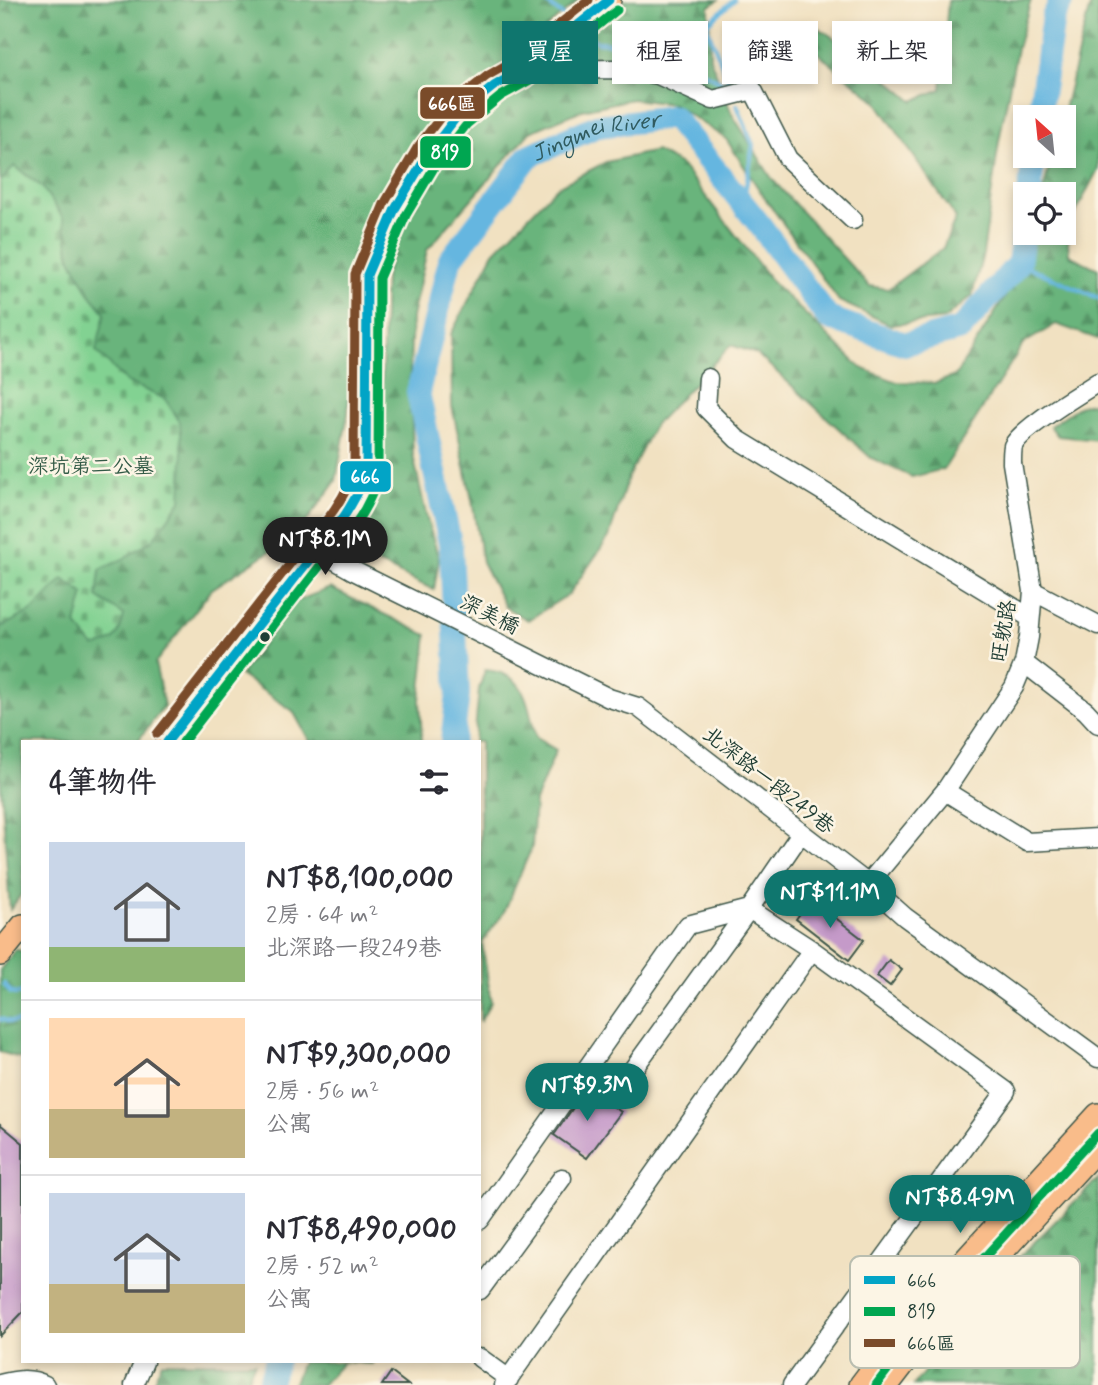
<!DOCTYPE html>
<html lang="zh-TW">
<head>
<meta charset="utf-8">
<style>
	body { margin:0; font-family:Mynerve,"LXGW WenKai TC",sans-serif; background:#f7f7f7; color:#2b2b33; height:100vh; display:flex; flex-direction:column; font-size:26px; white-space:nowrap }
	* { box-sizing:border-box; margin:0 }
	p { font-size:23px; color:#7c7c81 }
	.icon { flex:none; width:38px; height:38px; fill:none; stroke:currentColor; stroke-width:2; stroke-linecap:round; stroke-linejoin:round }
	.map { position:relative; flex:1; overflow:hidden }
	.details { position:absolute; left:21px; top:740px; width:460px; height:623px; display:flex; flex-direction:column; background:#fff; border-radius:0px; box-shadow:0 4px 10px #0003 }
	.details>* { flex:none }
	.hud { position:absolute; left:502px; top:21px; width:490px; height:63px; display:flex; gap:14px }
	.needle { width:46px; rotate:333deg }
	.buttons { position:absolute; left:1013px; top:105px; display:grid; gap:14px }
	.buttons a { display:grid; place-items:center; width:63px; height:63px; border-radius:0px; background:#fff; box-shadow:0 4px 10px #0003; font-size:35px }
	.price { position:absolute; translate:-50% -60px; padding:0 16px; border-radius:24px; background:#0f766e; color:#fff; font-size:23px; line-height:46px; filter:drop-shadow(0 2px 4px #0008) }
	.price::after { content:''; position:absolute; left:50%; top:42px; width:21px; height:16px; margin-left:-10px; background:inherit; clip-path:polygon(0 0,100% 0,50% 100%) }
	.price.selected { background:#222; color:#fff }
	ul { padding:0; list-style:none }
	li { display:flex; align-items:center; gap:21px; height:175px; padding:0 28px }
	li+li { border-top:2px solid #e1e1e2 }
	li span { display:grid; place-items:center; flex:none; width:196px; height:140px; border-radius:0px; color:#555 }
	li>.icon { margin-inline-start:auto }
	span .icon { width:84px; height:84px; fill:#fffc; stroke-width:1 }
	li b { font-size:30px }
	h2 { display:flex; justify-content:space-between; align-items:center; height:84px; padding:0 28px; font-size:30px }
	.pill { padding:0 24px; border-radius:0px; background:#fff; box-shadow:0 4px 10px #0003; font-size:24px; line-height:63px }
	.pill.selected { background:#0f766e; color:#fff }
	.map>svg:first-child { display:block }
</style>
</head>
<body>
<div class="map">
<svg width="1098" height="1385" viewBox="0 0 1098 1385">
	<defs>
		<pattern id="forest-firs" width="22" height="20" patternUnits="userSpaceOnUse" patternTransform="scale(1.75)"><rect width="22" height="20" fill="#69b47c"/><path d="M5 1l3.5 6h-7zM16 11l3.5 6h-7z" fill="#569466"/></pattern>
		<pattern id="cemetery-stones" width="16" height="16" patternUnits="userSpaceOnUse" patternTransform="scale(1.75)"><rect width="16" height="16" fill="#82d292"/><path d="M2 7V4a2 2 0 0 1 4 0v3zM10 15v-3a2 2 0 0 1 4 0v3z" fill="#6aac78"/></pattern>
	</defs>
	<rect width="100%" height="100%" fill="#fcf5e5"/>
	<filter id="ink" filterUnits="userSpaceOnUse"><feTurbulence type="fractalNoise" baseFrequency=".0143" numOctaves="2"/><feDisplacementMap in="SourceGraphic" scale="14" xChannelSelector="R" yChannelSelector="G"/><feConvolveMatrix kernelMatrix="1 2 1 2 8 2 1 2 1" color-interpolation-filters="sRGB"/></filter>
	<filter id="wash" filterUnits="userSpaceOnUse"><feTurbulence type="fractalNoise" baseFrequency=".00686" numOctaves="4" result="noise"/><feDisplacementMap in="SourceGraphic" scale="28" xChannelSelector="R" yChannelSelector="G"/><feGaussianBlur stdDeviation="1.57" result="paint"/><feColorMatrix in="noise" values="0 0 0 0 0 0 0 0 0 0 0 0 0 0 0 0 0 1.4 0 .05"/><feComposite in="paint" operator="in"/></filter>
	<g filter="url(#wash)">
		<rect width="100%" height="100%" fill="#f1e1c1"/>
		<path fill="url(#forest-firs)" stroke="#447858" stroke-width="2" d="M0,0H579L425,131L373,220L355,289L348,413L336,481L298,533L212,589L155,663L164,706L137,742H23V892L10,910L0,772V624L3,626L63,579L84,594L76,625L123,615L97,597L100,570L123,559L152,540L181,501L165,399L127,382L95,351L105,313L89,293L70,257L63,218L42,187L15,166L0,182Z
			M626,0H718L709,7L710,58L732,114L772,179L869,286L888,289L943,248L956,218L876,101L803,41L819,28L856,53L913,101L941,89L948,0H1031L1017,48L999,141L983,254L972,296L944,319L891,325L839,301L764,197L726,139L673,104L632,99L582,110L530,132L427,250L412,317L410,369L413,455L427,519L439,559L434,590L367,558L352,534L366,512L379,482L385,277L397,233L458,139Z
			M1094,0H1098V169L1067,230L1069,255L1098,269V339L1056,324L1023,344L944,469L912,477L871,458L757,354L731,345L654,425L628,477L609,537L569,594L528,620L505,607L482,562L472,500L452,406L451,334L494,252L557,187L606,162L656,151L682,166L774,284L861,368L897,382L936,383L955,376L1005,297L1028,233H1064V194H1042L1052,156H1064V117H1062L1089,9Z
			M1098,402V440L1058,436L1050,426L1081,405Z
			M330,588L427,635L420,700L422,742H310L293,711L240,675L294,602Z
			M485,670C528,673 527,704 536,738L556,750L535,801L532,847L504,912L482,943L491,1002L480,1022V742H474L479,689Z
			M16,949L23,952V1059L0,1052V970Z
			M1098,1179V1385H914L992,1284Z
			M162,1362H255L245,1385H152Z
			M302,1362H373L372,1364L343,1362L322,1385H293Z"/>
		<path fill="url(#cemetery-stones)" stroke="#508863" stroke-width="2" d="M14,166L42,187L63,218L70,257L89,293L105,313L96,351L127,382L165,399L180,422L183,459L181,501L152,540L123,559L100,570L97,597L124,615C119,638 116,642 94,647L76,625L84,594L63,579L32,611L3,626L0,624V182Z"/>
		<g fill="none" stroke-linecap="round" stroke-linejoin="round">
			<path stroke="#65b6e0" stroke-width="4.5" d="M543,0L567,19
				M586,34L597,42L655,47L731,87
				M731,87L706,25L734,0
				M737,105L753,145L743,204
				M1019,263L1098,298
				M4,984L11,993L16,994L23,992
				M0,1019L11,1022L23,1021"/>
			<g stroke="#65b6e0" stroke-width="24">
				<path d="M1039,117L1053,17L1062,0"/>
				<path d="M1029,194L1034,156"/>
				<path id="s1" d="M452,742L458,694L451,548L418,392L450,260L529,156L597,126L673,117L760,225L828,318L905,344L961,329L1019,263L1026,216"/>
				<path d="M269,1385L276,1362"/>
			</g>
		</g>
		<g id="blocks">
			<path fill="#c59ac9" d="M811,899L864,940L849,960L796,919Z
				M889,960L902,970L890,986L877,976Z
				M587,1088L621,1112L587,1158L554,1135Z
				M0,1124L23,1143V1312L0,1336Z
				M391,1372L408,1385H382Z"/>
		</g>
	</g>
	<g filter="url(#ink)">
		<use href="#blocks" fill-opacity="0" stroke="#3e5649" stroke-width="2"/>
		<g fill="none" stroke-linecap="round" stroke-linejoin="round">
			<g stroke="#3e5649" stroke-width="21">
				<path id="minor" d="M522,70L621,69L658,75L713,100L753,90L788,159L853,220
					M708,378L706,408L737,439L1029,617
					M317,550L352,570L609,698L638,707L868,884L905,917L1098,1058
					M1033,591L1098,625
					M1024,663L1086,711L1098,724
					M945,791L1027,842L1098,838
					M868,884L945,791L1014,687L1024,663L1029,637L1033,591L1012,463C1012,459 1012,451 1013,446C1021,428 1080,394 1098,382
					M615,1094L749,909
					M480,1220L688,925L749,909
					M480,1290L562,1178
					M480,1358L509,1379
					M0,1384C16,1380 30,1377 45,1385
					M134,1385L144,1362
					M504,1385L812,950
					M792,1385L1006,1091L812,950L749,909L801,833"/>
			</g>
			<g stroke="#3e5649" stroke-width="26">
				<path id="major" d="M167,742L317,550C342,525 353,508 366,475L367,275L395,209L428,154L458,115L494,86L522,70L609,0
					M0,954L23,926
					M861,1385L908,1323L1098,1115
					M887,1385L927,1333L1098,1147"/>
			</g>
			<use href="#minor" stroke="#fff" stroke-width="18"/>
			<use href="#major" stroke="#f9bc8a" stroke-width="23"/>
			<g stroke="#fcf5e5" stroke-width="14">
				<path id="bus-1" d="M167,742L317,550C339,527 354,504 366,475L367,275L395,209L428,154L458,115L494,86L522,70L609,0"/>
			</g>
			<g stroke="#fcf5e5" stroke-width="14">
				<path id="bus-2" d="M183,742L326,558C349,535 371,507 378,475L379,278L406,215L438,161L467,124L501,96L530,80L617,10
					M876,1385L917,1331L1098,1133"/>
			</g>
			<g stroke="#fcf5e5" stroke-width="14">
				<path id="bus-3" d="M157,734L307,542C328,521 343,500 354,473L355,274L384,204L417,148L449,106L487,76L515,60L589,0"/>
			</g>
			<use href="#bus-1" stroke="#02a4c6" stroke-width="9"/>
			<use href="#bus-2" stroke="#00a651" stroke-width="9"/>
			<use href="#bus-3" stroke="#7a4b2a" stroke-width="9"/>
		</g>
	</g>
	<circle fill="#1f3d34" stroke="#fcf5e5" stroke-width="2.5" cx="265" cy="637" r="6"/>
	<g text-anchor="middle" stroke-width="5" stroke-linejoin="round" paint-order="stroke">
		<g font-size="21" fill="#335b47" stroke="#fcf5e5">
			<text x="91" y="473">深坑第二公墓</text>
		</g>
		<g font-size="21" fill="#1f3d34" stroke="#fcf5e5">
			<text transform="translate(490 614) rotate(26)" y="7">深美橋</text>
			<text transform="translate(1003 631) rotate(-80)" y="7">旺躭路</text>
			<text transform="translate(769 780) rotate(38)" y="7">北深路一段249巷</text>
		</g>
		<g font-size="23" font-style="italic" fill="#305b5f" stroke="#fcf5e5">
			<text dy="8" stroke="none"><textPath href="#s1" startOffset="691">Jingmei River</textPath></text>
		</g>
	</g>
	<rect x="850" y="1256" width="230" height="112" rx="10" fill="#fcf5e5" stroke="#babeb0" stroke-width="2"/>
	<rect x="864" y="1276" width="31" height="8" fill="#02a4c6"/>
	<rect x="864" y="1307" width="31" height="9" fill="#00a651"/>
	<rect x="864" y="1339" width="31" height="8" fill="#7a4b2a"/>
	<g font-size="19" fill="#1f3d34">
		<text x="907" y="1287">666</text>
		<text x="907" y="1318">819</text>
		<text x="907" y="1350">666區</text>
	</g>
	<g stroke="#fcf5e5" stroke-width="2.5">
		<rect x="419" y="86" width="67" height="34" rx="7" fill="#7a4b2a"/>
		<rect x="419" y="135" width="53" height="34" rx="7" fill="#00a651"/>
		<rect x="339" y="460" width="53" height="33" rx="7" fill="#02a4c6"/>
	</g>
	<g font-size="19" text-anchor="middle" font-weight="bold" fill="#fff">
		<text x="452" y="110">666區</text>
		<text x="445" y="159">819</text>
		<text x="365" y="483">666</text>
	</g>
</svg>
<div class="buttons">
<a><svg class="needle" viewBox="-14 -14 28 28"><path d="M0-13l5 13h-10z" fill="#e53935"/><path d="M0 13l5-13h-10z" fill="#7c7c81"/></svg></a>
<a><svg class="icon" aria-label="locate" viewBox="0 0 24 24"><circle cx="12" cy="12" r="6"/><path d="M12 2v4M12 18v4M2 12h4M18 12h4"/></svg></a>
</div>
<b class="price selected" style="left:325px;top:577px">NT$8.1M</b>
<b class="price" style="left:830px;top:930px">NT$11.1M</b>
<b class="price" style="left:587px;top:1123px">NT$9.3M</b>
<b class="price" style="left:960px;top:1235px">NT$8.49M</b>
<div class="hud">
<a class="pill selected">買屋</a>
<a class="pill">租屋</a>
<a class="pill">篩選</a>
<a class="pill">新上架</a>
</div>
<section class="details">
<h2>4筆物件<svg class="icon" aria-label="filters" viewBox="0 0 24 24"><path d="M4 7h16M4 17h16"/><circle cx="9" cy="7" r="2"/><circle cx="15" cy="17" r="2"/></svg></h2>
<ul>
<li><span style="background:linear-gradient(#c9d6e8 75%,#8fb573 0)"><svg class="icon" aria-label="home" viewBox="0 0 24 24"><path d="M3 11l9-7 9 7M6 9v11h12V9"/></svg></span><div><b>NT$8,100,000</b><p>2房 · 64 m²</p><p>北深路一段249巷</p></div></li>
<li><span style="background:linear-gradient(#ffd9b3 65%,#c2b280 0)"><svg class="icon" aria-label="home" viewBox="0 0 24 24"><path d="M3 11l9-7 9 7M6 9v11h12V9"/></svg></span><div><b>NT$9,300,000</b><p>2房 · 56 m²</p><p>公寓</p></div></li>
<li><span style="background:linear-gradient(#c9d6e8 65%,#c2b280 0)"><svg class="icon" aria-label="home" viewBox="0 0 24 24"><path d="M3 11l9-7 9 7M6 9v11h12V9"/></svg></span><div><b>NT$8,490,000</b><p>2房 · 52 m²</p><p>公寓</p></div></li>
</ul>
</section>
</div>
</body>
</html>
